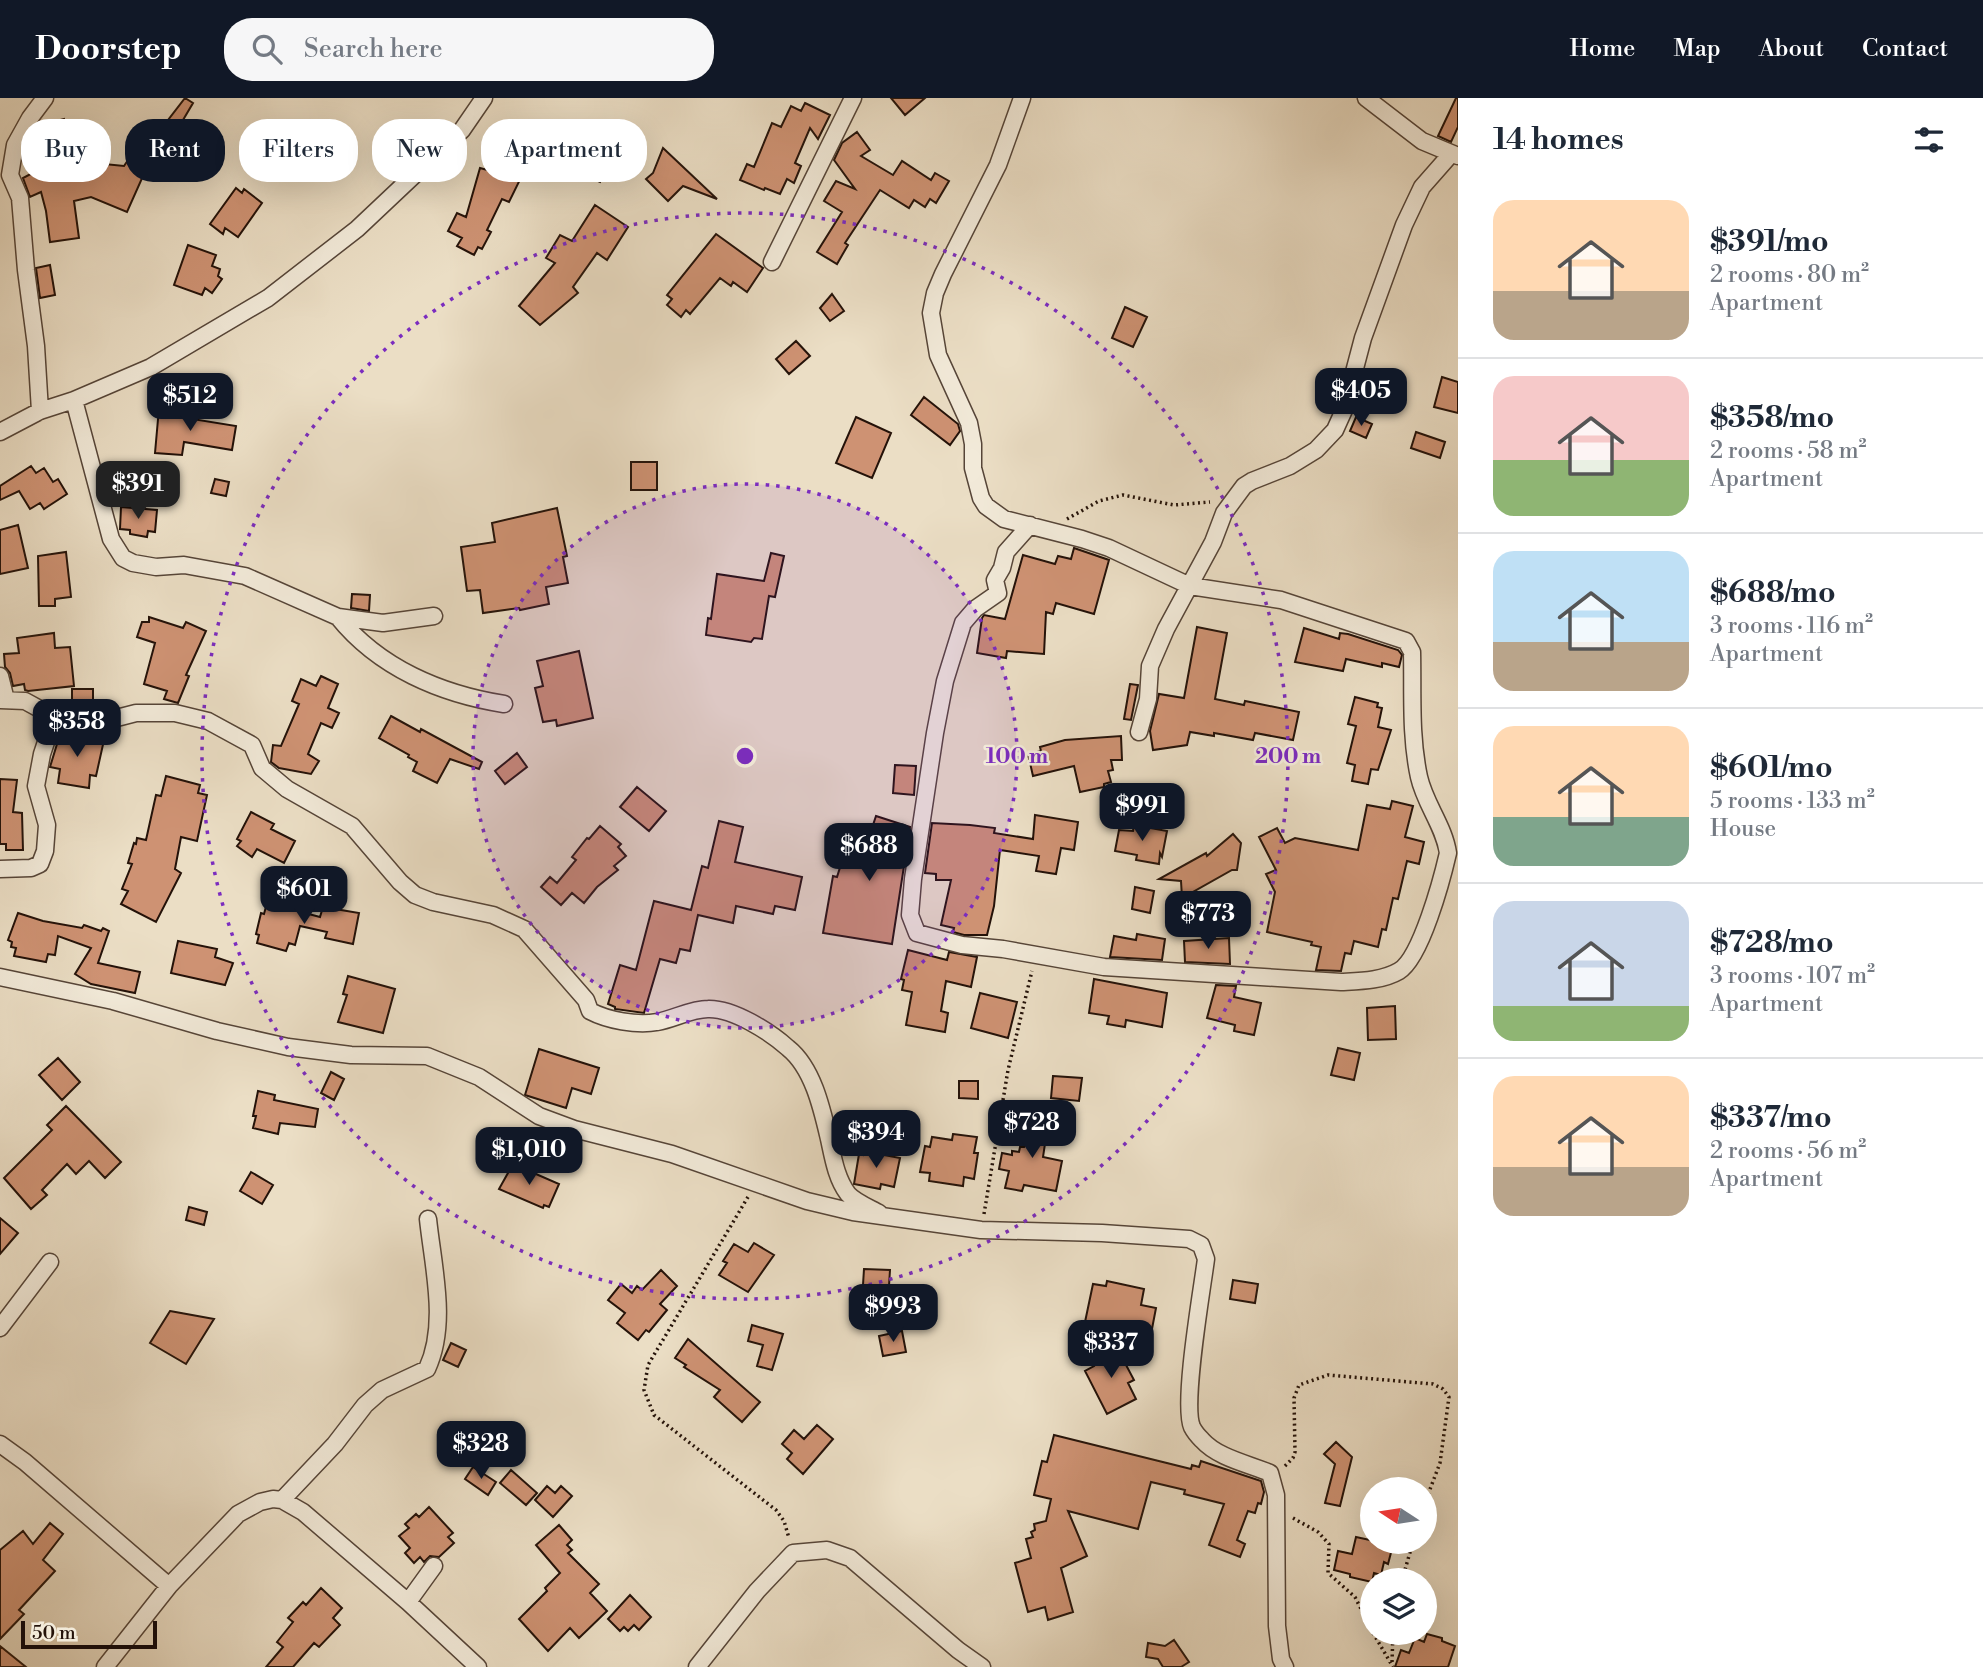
<!DOCTYPE html>
<html lang="en">
<head>
<meta charset="utf-8">
<style>
	body { margin:0; font-family:"Libre Bodoni",serif; background:#f6f6f7; color:#1f2937; height:100vh; display:flex; flex-direction:column; font-size:26px; white-space:nowrap }
	* { box-sizing:border-box; margin:0 }
	p { font-size:23px; color:#747a83 }
	.icon { flex:none; width:38px; height:38px; fill:none; stroke:currentColor; stroke-width:2; stroke-linecap:round; stroke-linejoin:round }
	.map { position:relative; flex:1; overflow:hidden }
	.details { display:flex; flex-direction:column; background:#fff; width:525px }
	.details>* { flex:none }
	.banner { position:absolute; left:21px; top:21px; width:665px; height:63px; display:flex; gap:14px }
	.needle { width:46px; rotate:282deg }
	.tools { position:absolute; left:1360px; top:1379px; display:grid; gap:14px }
	.tools a { display:grid; place-items:center; width:77px; height:77px; border-radius:50%; background:#fff; box-shadow:0 7px 28px #0002; font-size:35px }
	.scale { position:absolute; left:21px; bottom:18px; width:136px; box-sizing:border-box; padding-left:7px; border:4px solid #241209; border-top:0; font-size:19px; line-height:24px; white-space:nowrap; color:#241209; -webkit-text-stroke:5px #f2ead9; paint-order:stroke }
	.price { position:absolute; translate:-50% -60px; padding:0 16px; border-radius:14px; background:#111827; color:#fff; font-size:23px; line-height:46px; filter:drop-shadow(0 2px 4px #0008) }
	.price::after { content:''; position:absolute; left:50%; top:42px; width:21px; height:16px; margin-left:-10px; background:inherit; clip-path:polygon(0 0,100% 0,50% 100%) }
	.price.on { background:#222; color:#fff }
	ul { padding:0; list-style:none }
	li { display:flex; align-items:center; gap:21px; height:175px; padding:0 35px }
	li+li { border-top:2px solid #e0e1e3 }
	li span { display:grid; place-items:center; flex:none; width:196px; height:140px; border-radius:21px; color:#555 }
	li>.icon { margin-inline-start:auto }
	span .icon { width:84px; height:84px; fill:#fffc; stroke-width:1 }
	li b { font-size:30px }
	h2 { display:flex; justify-content:space-between; align-items:center; height:84px; padding:0 35px; font-size:30px }
	.pill { padding:0 24px; border-radius:28px; background:#fff; box-shadow:0 7px 28px #0002; font-size:24px; line-height:63px }
	.pill.on { background:#111827; color:#fff }
	header { display:flex; align-items:center; gap:42px; box-sizing:border-box; height:98px; padding:0 35px; background:#111827; color:#fff }
	header strong { font-size:33px }
	nav { display:flex; gap:38px; margin-inline-start:auto; font-size:24px }
	.search { width:490px; height:63px; background:#f6f6f7; display:flex; align-items:center; gap:18px; box-sizing:border-box; padding:0 24px; border-radius:28px; color:#747a83; font-size:26px }
	main { display:flex; flex:1; min-height:0 }
	.map>svg:first-child { display:block }
</style>
</head>
<body>
<header>
<strong>Doorstep</strong>
<div class="search"><svg class="icon" aria-label="search" viewBox="0 0 24 24"><circle cx="10" cy="10" r="6"/><path d="M15 15l6 6"/></svg>Search here</div>
<nav><a>Home</a><a>Map</a><a>About</a><a>Contact</a></nav>
</header>
<main>
<div class="map">
<svg width="1458" height="1569" viewBox="0 0 1458 1569">
	<rect width="100%" height="100%" fill="#ebdec5"/>
	<filter id="stains"><feTurbulence type="fractalNoise" baseFrequency=".00286" numOctaves="4"/><feColorMatrix values="0 0 0 0 .2 0 0 0 0 .09 0 0 0 0 .02 0 0 0 .5 -.17"/></filter>
	<radialGradient id="worn" r=".72"><stop offset=".6" stop-color="#630" stop-opacity="0"/><stop offset="1" stop-color="#630" stop-opacity=".3"/></radialGradient>
	<path fill="#ce9273" stroke="#241209" stroke-width="2" d="M185,0L193,5L173,39L180,44L157,76L147,69L127,114L91,99L74,103L79,140L50,144L46,113L41,94L30,99L23,80L44,69L36,32L38,28L64,21L74,63L124,68L153,25L161,31Z
		M891,0H925L905,17Z
		M1456,0H1458V29L1451,44L1438,38Z
		M805,5L830,17L818,41L810,30L795,65L801,68L794,85L787,81L780,96L765,90L764,92L740,82L747,66L754,69L772,25L781,29L791,8L801,13Z
		M584,28L619,44L600,84L565,68Z
		M857,34L870,52L861,58L893,77L902,63L931,82L935,75L949,83L936,105L930,101L925,109L914,102L909,110L880,92L845,145L848,147L837,166L817,154L842,114L824,103L836,83L855,91L834,62L842,45Z
		M523,41L537,47L509,104L502,101L487,132L491,134L482,151L478,149L474,157L457,148L462,140L448,133L457,115L466,119L480,70L506,77Z
		M663,50L717,101L683,88L668,103L646,81L653,75Z
		M236,90L242,95L244,91L262,105L238,139L225,130L223,136L210,126Z
		M595,107L628,129L607,162L597,155L573,189L578,195L540,227L519,208L555,165L546,160L560,137L572,143Z
		M716,136L763,170L747,194L733,184L731,188L720,180L690,216L686,212L681,219L667,207L672,201L667,197Z
		M188,147L216,157L212,168L220,171L218,178L222,181L212,195L205,190L202,197L174,187Z
		M50,167L55,197L40,200L36,170Z
		M832,196L844,213L830,223L820,210Z
		M1125,209L1147,219L1133,249L1112,240Z
		M796,243L810,258L789,276L776,261Z
		M1442,279L1458,284V315L1434,309Z
		M924,299L958,326L960,333L950,347L911,317Z
		M159,310L186,313V320L236,328L232,352L184,344L182,357L155,355Z
		M856,319L891,335L872,380L836,365Z
		M1356,319L1372,326L1366,340L1350,333Z
		M1416,334L1445,344L1440,360L1411,350Z
		M631,364H657V392H631Z
		M31,368L36,375L44,370L53,384L58,381L67,396L44,411L40,405L30,411L19,393L0,402V388Z
		M215,381L229,384L226,398L211,395Z
		M121,409L157,412L155,434L148,433L147,439L130,436V432L120,431Z
		M557,410L567,458L563,459L568,485L546,489L549,506L520,512L519,510L483,515L480,492L467,493L461,449L495,444L492,425Z
		M18,427L28,470L0,476V432Z
		M1074,450L1109,462L1094,516L1056,505L1053,516L1046,514L1044,556L1007,553L1006,560L977,555L982,520L984,517L1005,521L1023,457L1055,466L1058,458L1071,461Z
		M66,454L71,499L55,501V508H39L38,458Z
		M771,455L784,458L775,499L769,498L762,541L754,540L751,544L706,537L708,520L711,521L717,476L764,483Z
		M352,496L370,497L369,513L351,510Z
		M149,519L183,530L186,524L206,533L186,577L189,578L178,605L164,601L167,593L144,586L155,545L137,539L142,524H149Z
		M1197,529L1227,535L1215,601L1244,607L1245,603L1299,614L1293,642L1255,635L1253,642L1214,635V638L1190,634L1187,647L1153,652L1150,633L1159,596L1184,600Z
		M1304,530L1339,541L1340,535L1348,536L1398,552L1402,557L1399,569L1382,565V569L1346,561L1343,573L1295,564Z
		M54,535L55,550L70,549L74,588L28,593L25,592L24,586L13,588L10,575L5,569L4,556L19,555L17,540Z
		M579,553L593,620L557,628L556,622L543,624L535,590L543,588L537,563Z
		M321,578L338,586L328,610L339,615L332,630L321,625L308,656L319,663L311,676L279,670L271,664L273,647L281,648L299,606L292,603L301,581L316,588Z
		M1130,586L1138,587L1131,622L1124,621Z
		M72,591H93V611L72,608Z
		M1355,599L1378,605L1377,609L1382,610L1378,629L1391,632L1378,672L1371,671L1368,686L1352,683L1355,667L1347,665L1356,628L1348,626Z
		M391,618L420,634L421,631L482,664L479,671L450,661L437,685L413,673L417,664L408,659L409,657L379,640Z
		M61,633L104,642L96,678L90,677L89,690L58,685L60,671L50,669Z
		M1121,638L1122,662H1111L1113,672L1108,673L1111,684L1104,686V689L1080,694L1074,668L1033,678L1028,656L1041,653L1040,649L1065,642Z
		M517,655L527,669L505,686L495,673Z
		M895,667L916,668L914,697L893,695Z
		M166,678L200,687L198,695L207,697L197,743L181,739L175,771L181,775L156,824L121,806L128,793L122,791L132,766L128,765L134,745L136,746L137,740L146,742L156,697L161,698Z
		M0,681L17,682L13,714L22,715L23,752H6V746H0Z
		M637,689L666,713L649,733L620,709Z
		M1392,703L1413,708L1405,739L1424,744L1419,766L1407,763L1398,801L1393,800L1386,832L1382,831L1378,849L1354,843L1351,856L1345,855L1341,873L1316,872L1321,849L1311,847L1312,844L1267,834L1275,794L1266,776L1276,772L1259,739L1277,730L1285,745L1295,740L1358,752L1367,707L1390,711Z
		M251,714L274,726L271,731L295,743L284,765L257,751L252,759L237,748L241,743L237,741Z
		M1035,717L1078,724L1074,752L1061,750L1056,776L1036,773L1039,758L1000,752L994,808L987,837H964L953,834L954,830L941,827L951,782H936V776L925,775L932,725L970,727L995,730L994,735L1033,741Z
		M876,718L910,729L892,846L823,835L833,778L837,779L853,728L871,733Z
		M719,723L743,729L735,764L802,779L795,812L775,808L773,816L736,808L733,825L698,817L690,853L680,851L676,865L660,861L644,915L615,911V909L608,906L620,867L636,872L654,803L691,812L702,768L708,770Z
		M1134,727L1167,733L1162,759L1160,755L1159,766L1136,762L1137,757L1115,753L1119,732L1133,733Z
		M600,728L621,746L618,749L626,758L614,768L618,772L597,789L584,805L572,795L561,807L541,789L550,779L557,785L576,762L572,759L587,740L589,741Z
		M1233,736L1241,745L1237,772H1232L1182,800L1181,783L1159,781L1206,755L1207,758Z
		M1135,789L1154,793L1150,815L1132,811Z
		M267,805L320,819L323,809L359,815L353,846L325,840L327,834L300,828L295,847L289,845L286,853L257,845L259,837L256,836L261,815L264,816Z
		M18,815L43,823L82,830L84,827L101,833L103,830L109,833L98,865L140,874L135,895L91,886L75,876L91,850L58,838L55,857L48,856L46,864L14,858L16,850L11,849L12,844L8,842Z
		M1137,836L1165,841L1162,862L1110,859L1114,838L1136,842Z
		M1229,840L1230,866L1185,864L1184,843Z
		M178,843L217,851L215,859L233,865L225,887L171,875Z
		M908,852L947,862L949,854L977,859L971,889L946,883L941,913L948,915L945,934L906,927L912,894L902,892L904,882L901,881Z
		M348,878L395,891L383,935L338,924L347,897L343,896Z
		M1094,881L1167,895L1162,929L1126,922L1125,929L1107,926L1109,918L1089,915Z
		M1216,887L1236,888L1234,899L1261,905L1254,937L1234,933L1235,927L1207,920Z
		M980,895L1017,904L1008,940L971,930Z
		M1395,908L1396,941L1368,942L1367,910Z
		M1338,950L1360,955L1354,982L1331,977Z
		M539,951L599,970L591,996L572,990L566,1010L525,997Z
		M58,960L80,984L62,1002L39,977Z
		M331,974L344,981L334,1002L321,995Z
		M1053,978L1082,980L1079,1003L1051,1000Z
		M959,983H978V1001L959,1000Z
		M258,993L275,997L274,1002L318,1011L315,1029L280,1025L278,1036L253,1030L256,1018H253Z
		M66,1008L121,1064L105,1080L89,1063L76,1076L67,1066L42,1092L47,1097L31,1111L4,1080L52,1032L47,1027Z
		M1029,1016L1049,1019L1043,1059L1062,1063L1056,1093L1024,1087L1022,1093L1005,1090L1009,1073L999,1071L1002,1055L1012,1057V1053L1019,1054L1020,1049H1024Z
		M953,1036L977,1039L974,1055H978L974,1081L964,1079L963,1088L929,1083L930,1075L920,1074L925,1048L930,1049L932,1039L952,1042Z
		M863,1053L900,1060L894,1089L881,1086L880,1091L854,1086L859,1056L863,1057Z
		M513,1066L559,1086L549,1109L544,1107L543,1110L499,1091Z
		M251,1074L273,1087L262,1106L240,1093Z
		M189,1109L207,1114L204,1127L186,1122Z
		M0,1120L18,1135L0,1156Z
		M754,1145L774,1157L748,1194L719,1177L727,1165L723,1163L734,1146L748,1154Z
		M864,1171L890,1172L889,1188L863,1187Z
		M661,1172L677,1188L660,1206L667,1212L649,1234L646,1232L638,1242L617,1225L625,1215L608,1202L621,1186L632,1195L637,1188L642,1192Z
		M1233,1182L1258,1186L1255,1205L1230,1201Z
		M1107,1183L1144,1191L1141,1207L1156,1210L1151,1236L1130,1232L1128,1243L1095,1236L1096,1226L1085,1224L1093,1186L1106,1188Z
		M170,1213L214,1221L186,1266L150,1245Z
		M752,1227L783,1236L772,1272L757,1268L763,1247L748,1243Z
		M902,1233L906,1254L883,1258L879,1238Z
		M688,1241L760,1304L742,1324L714,1299L720,1292L684,1269L686,1267L675,1260Z
		M451,1245L466,1252L458,1269L443,1262Z
		M1116,1248L1134,1282L1128,1285L1136,1301L1107,1316L1085,1273L1094,1268L1091,1261Z
		M817,1327L833,1341L803,1376L787,1361L792,1355L782,1346L794,1332L804,1341Z
		M1054,1337L1191,1371L1192,1367L1199,1369L1201,1363L1261,1383L1264,1394L1261,1406L1258,1405L1255,1415L1248,1413L1237,1442L1245,1446L1240,1459L1209,1447L1224,1406L1184,1396L1185,1392L1151,1384L1138,1431L1068,1413L1087,1458L1061,1470L1073,1514L1048,1522L1045,1509L1028,1514L1015,1465L1031,1460L1026,1441L1033,1439L1031,1434L1035,1432L1034,1426L1046,1423L1051,1401L1034,1397L1042,1363L1047,1364Z
		M1336,1344L1352,1359L1340,1408L1325,1405L1335,1366L1324,1356Z
		M473,1369L496,1384L488,1397L465,1381Z
		M511,1372L537,1395L526,1407L500,1385Z
		M547,1388L555,1395L561,1388L572,1398L553,1419L535,1402Z
		M429,1409L453,1435L448,1439L454,1445L439,1459L430,1458L424,1464L420,1459L414,1465L405,1455L410,1450L399,1438L409,1430L405,1426L416,1416L419,1419Z
		M50,1425L63,1436L43,1462L55,1473L19,1512L24,1516L0,1541V1452L23,1433L33,1446Z
		M559,1427L572,1442L567,1447L572,1452L568,1455L599,1486L590,1495L607,1513L579,1540L570,1530L548,1553L519,1521L547,1493L545,1490L560,1475L536,1447Z
		M1356,1439L1393,1447L1388,1466L1384,1464L1381,1477L1374,1475L1372,1484L1350,1479V1476L1334,1472L1338,1453L1352,1456Z
		M321,1490L342,1510L333,1520L340,1527L319,1549L314,1545L293,1569H266L283,1549L277,1544L293,1524L288,1520L303,1504L306,1507Z
		M630,1497L651,1519L639,1532L634,1527L628,1533L624,1529L620,1533L608,1521Z
		M1427,1536L1442,1540V1543L1455,1548L1448,1569H1395L1401,1552L1409,1555L1415,1540L1424,1544Z
		M1174,1542L1189,1564L1181,1569H1163L1158,1561L1146,1559L1148,1545L1165,1548Z
		M0,1548L26,1569H0Z"/>
	<g fill="none" stroke-linecap="round" stroke-linejoin="round">
		<g stroke="#564538" stroke-width="19">
			<path id="minor" d="M1022,0L998,67L943,176L935,195L931,215L938,257L969,325L973,346V370L981,400L986,408L1004,421L1082,441L1109,450L1190,488L1281,502L1406,543L1412,554C1413,596 1410,637 1419,679C1425,706 1444,728 1448,755C1442,781 1421,860 1399,873C1382,883 1359,883 1341,884L1104,869L1003,851L962,847L917,835L910,817L913,781L935,635L945,583L963,525L975,511L998,495L995,482L1002,470L1006,454L1030,427
				M1366,0L1422,43L1458,58
				M772,164L853,0
				M74,302L111,441L123,460L133,465L156,469L184,467L245,478L338,519L383,525L434,518
				M40,313L36,248L26,172L20,100L10,77L15,47L30,20L45,0
				M0,334L40,313L74,302L151,269L268,200L357,131L462,32L484,0
				M338,519C379,570 441,596 504,606
				M0,578L6,602
				M0,602L25,603L47,615L105,623L136,615H175L208,623L252,647L262,670L287,691L352,728L400,784L415,797L433,804L493,817L524,831L586,902L590,913C607,922 637,928 657,924C674,921 691,911 708,911C733,910 770,934 788,950C813,970 822,1011 829,1041C833,1059 836,1080 848,1096C855,1104 870,1110 879,1115
				M1139,634L1148,601L1150,568L1166,531L1213,444L1224,415L1244,388L1252,383L1290,368L1316,352L1335,332L1344,312L1363,240L1404,127L1422,89L1451,56
				M0,771L31,770L40,766L45,753L47,727L36,688L42,656L52,626L47,615
				M0,879L113,903L217,933L288,949L351,957L427,958L479,979L539,1018L574,1031L672,1056L807,1103L853,1114L981,1132L1102,1135L1189,1141L1201,1147L1206,1161C1202,1192 1182,1306 1192,1329C1194,1333 1199,1339 1202,1342C1218,1360 1249,1366 1270,1375L1276,1397L1277,1528L1281,1561L1285,1569
				M0,1230L50,1164
				M0,1346L25,1364L169,1488
				M282,1402L335,1346L365,1307L382,1292L427,1271C448,1226 433,1169 428,1121
				M408,1504L434,1468
				M105,1569L169,1488L238,1416L260,1404L273,1401L282,1402L303,1414L408,1504L478,1569
				M697,1569L757,1493L793,1455L827,1452L850,1460L958,1552L982,1569"/>
		</g>
		<path stroke="#241209" stroke-width="3.5" stroke-dasharray="2 3.5" stroke-linecap="butt" d="M1067,421L1099,403L1123,397L1174,407L1210,404
			M748,1099L648,1267L644,1292L654,1317L776,1412L784,1423L789,1440
			M984,1116L1008,972L1032,873
			M1285,1368L1293,1360L1295,1354L1294,1300L1299,1287L1328,1277L1433,1286L1443,1291L1449,1299L1440,1365L1424,1407
			M1293,1420L1318,1434L1329,1446L1328,1475L1355,1499L1372,1533
			M1402,1482L1413,1444
			M1373,1535L1393,1569
			M1392,1564L1393,1535"/>
		<use href="#minor" stroke="#f2ead9" stroke-width="16"/>
	</g>
	<circle cx="745" cy="658" r="272" fill="#7b2cbf" fill-opacity=".12"/>
	<g fill="none" stroke="#7b2cbf" stroke-width="3.5" stroke-dasharray="3.5 7">
		<circle cx="745" cy="658" r="272"/>
		<circle cx="745" cy="658" r="543"/>
	</g>
	<circle cx="745" cy="658" r="10" fill="#7b2cbf" stroke="#f2ead9" stroke-width="3.5"/>
	<g font-size="21" text-anchor="middle" font-weight="bold" fill="#7b2cbf" stroke="#f2ead9" stroke-width="5" stroke-linejoin="round" paint-order="stroke">
		<text x="1017" y="665">100 m</text>
		<text x="1288" y="665">200 m</text>
	</g>
	<rect width="100%" height="100%" filter="url(#stains)"/>
	<rect width="100%" height="100%" fill="url(#worn)"/>
</svg>
<div class="tools">
<a><svg class="needle" viewBox="-14 -14 28 28"><path d="M0-13l5 13h-10z" fill="#e53935"/><path d="M0 13l5-13h-10z" fill="#747a83"/></svg></a>
<a><svg class="icon" aria-label="layers" viewBox="0 0 24 24"><path d="M12 4l9 5-9 5-9-5zM3 14l9 5 9-5"/></svg></a>
</div>
<div class="scale">50 m</div>
<b class="price" style="left:1361px;top:330px">$405</b>
<b class="price" style="left:190px;top:335px">$512</b>
<b class="price on" style="left:138px;top:423px">$391</b>
<b class="price" style="left:77px;top:661px">$358</b>
<b class="price" style="left:1142px;top:745px">$991</b>
<b class="price" style="left:869px;top:785px">$688</b>
<b class="price" style="left:304px;top:828px">$601</b>
<b class="price" style="left:1208px;top:853px">$773</b>
<b class="price" style="left:1032px;top:1062px">$728</b>
<b class="price" style="left:876px;top:1072px">$394</b>
<b class="price" style="left:529px;top:1089px">$1,010</b>
<b class="price" style="left:893px;top:1246px">$993</b>
<b class="price" style="left:1111px;top:1282px">$337</b>
<b class="price" style="left:481px;top:1383px">$328</b>
<div class="banner">
<a class="pill">Buy</a>
<a class="pill on">Rent</a>
<a class="pill">Filters</a>
<a class="pill">New</a>
<a class="pill">Apartment</a>
</div>
</div>
<section class="details">
<h2>14 homes<svg class="icon" aria-label="filters" viewBox="0 0 24 24"><path d="M4 7h16M4 17h16"/><circle cx="9" cy="7" r="2"/><circle cx="15" cy="17" r="2"/></svg></h2>
<ul>
<li><span style="background:linear-gradient(#ffd9b3 65%,#b9a48a 0)"><svg class="icon" aria-label="home" viewBox="0 0 24 24"><path d="M3 11l9-7 9 7M6 9v11h12V9"/></svg></span><div><b>$391/mo</b><p>2 rooms · 80 m²</p><p>Apartment</p></div></li>
<li><span style="background:linear-gradient(#f6c9c9 60%,#8fb573 0)"><svg class="icon" aria-label="home" viewBox="0 0 24 24"><path d="M3 11l9-7 9 7M6 9v11h12V9"/></svg></span><div><b>$358/mo</b><p>2 rooms · 58 m²</p><p>Apartment</p></div></li>
<li><span style="background:linear-gradient(#bfe0f5 65%,#b9a48a 0)"><svg class="icon" aria-label="home" viewBox="0 0 24 24"><path d="M3 11l9-7 9 7M6 9v11h12V9"/></svg></span><div><b>$688/mo</b><p>3 rooms · 116 m²</p><p>Apartment</p></div></li>
<li><span style="background:linear-gradient(#ffd9b3 65%,#7fa58c 0)"><svg class="icon" aria-label="home" viewBox="0 0 24 24"><path d="M3 11l9-7 9 7M6 9v11h12V9"/></svg></span><div><b>$601/mo</b><p>5 rooms · 133 m²</p><p>House</p></div></li>
<li><span style="background:linear-gradient(#c9d6e8 75%,#8fb573 0)"><svg class="icon" aria-label="home" viewBox="0 0 24 24"><path d="M3 11l9-7 9 7M6 9v11h12V9"/></svg></span><div><b>$728/mo</b><p>3 rooms · 107 m²</p><p>Apartment</p></div></li>
<li><span style="background:linear-gradient(#ffd9b3 65%,#b9a48a 0)"><svg class="icon" aria-label="home" viewBox="0 0 24 24"><path d="M3 11l9-7 9 7M6 9v11h12V9"/></svg></span><div><b>$337/mo</b><p>2 rooms · 56 m²</p><p>Apartment</p></div></li>
</ul>
</section>
</main>
</body>
</html>
